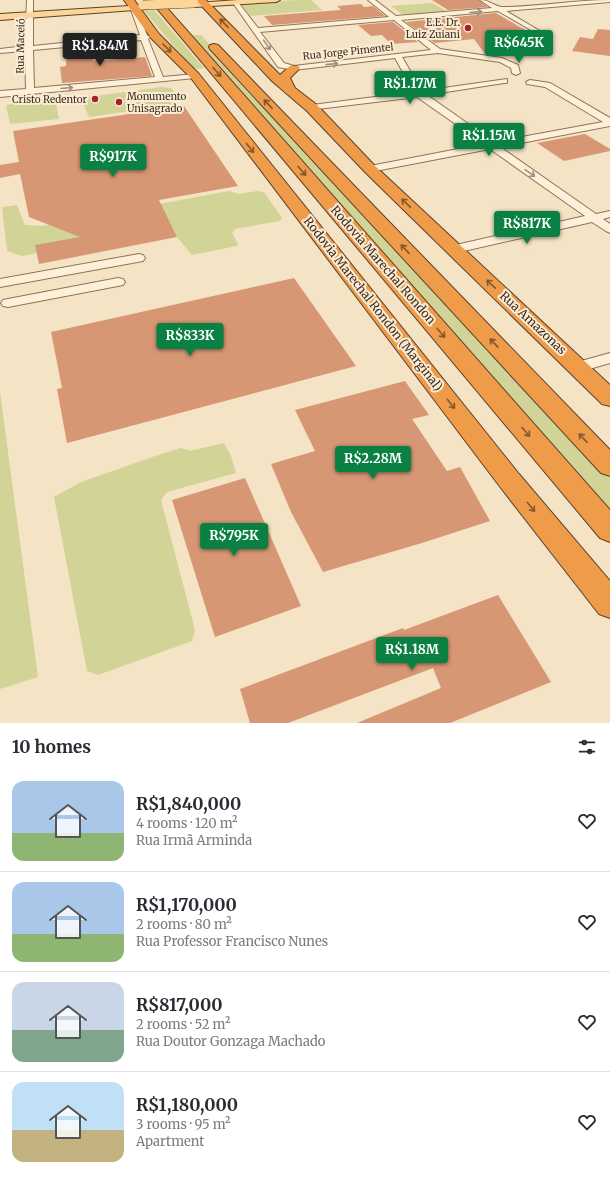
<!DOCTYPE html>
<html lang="en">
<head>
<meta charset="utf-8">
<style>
	body { margin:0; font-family:Merriweather,serif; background:#f2f2f3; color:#2b2b33; height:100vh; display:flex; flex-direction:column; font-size:15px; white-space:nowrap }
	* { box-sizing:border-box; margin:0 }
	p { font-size:13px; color:#7c7c81 }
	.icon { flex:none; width:22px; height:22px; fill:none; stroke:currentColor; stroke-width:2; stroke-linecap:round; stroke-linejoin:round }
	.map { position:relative; height:723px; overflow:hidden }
	.details { display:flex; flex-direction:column; background:#fff; flex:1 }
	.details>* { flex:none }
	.price { position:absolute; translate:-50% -34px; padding:0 9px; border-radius:4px; background:#0b8043; color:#fff; font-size:13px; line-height:26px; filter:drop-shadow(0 1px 2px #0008) }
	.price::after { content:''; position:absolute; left:50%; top:24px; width:12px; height:9px; margin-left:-6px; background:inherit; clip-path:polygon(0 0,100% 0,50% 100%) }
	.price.current { background:#222; color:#fff }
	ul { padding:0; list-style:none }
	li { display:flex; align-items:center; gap:12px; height:100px; padding:0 12px }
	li+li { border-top:1px solid #e1e1e2 }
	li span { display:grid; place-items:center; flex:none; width:112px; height:80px; border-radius:12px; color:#555 }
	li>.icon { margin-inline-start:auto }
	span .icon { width:48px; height:48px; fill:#fffc; stroke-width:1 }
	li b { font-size:17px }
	h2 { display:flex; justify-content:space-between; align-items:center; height:48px; padding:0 12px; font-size:17px }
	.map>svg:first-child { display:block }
</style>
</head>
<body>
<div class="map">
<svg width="610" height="723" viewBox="0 0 610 723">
	<rect width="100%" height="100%" fill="#f4e3c4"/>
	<path fill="#d1d496" d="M296,0H311L322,10L251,16L241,4Z
		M432,3L450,13L406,17L391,6Z
		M152,10L155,11L204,68L198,69L193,68L144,11Z
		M190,35H201L610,478V511Z
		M161,87L171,88L175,93L177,104L89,117L81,98Z
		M55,98L59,119L10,124L6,105Z
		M229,191L239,194L257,191L264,192L282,218L280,221L235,229L232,233L238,244L237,246L192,255L177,237L169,221L35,246L37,253L22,256L7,251L2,207L17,205L25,225L42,226Z
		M0,392L38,677L0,689Z
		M224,443L231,456L236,473L167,492L161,500L195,630L192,641L98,675L87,671L54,497L81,482L164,453L181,448L190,451Z"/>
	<path fill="#d79775" d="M432,0H479L488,7L448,10Z
		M361,4L364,7L373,6L385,16L272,25L264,16L341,10L337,6Z
		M496,13L532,34L490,38L504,54H485L474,39L435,43L406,22Z
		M393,22L418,42L391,44L382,35L371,36L358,25Z
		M598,29L610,30V56L572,51L580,37L593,39Z
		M91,46L93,61L145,57L152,76L62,83L60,67L66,66L67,48Z
		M184,106L238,186L159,200L177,237L39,264L35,245L80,237L29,217L20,174L0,178V165L19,162L13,131Z
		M585,134L610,149V151L564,161L537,143Z
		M294,278L356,366L67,443L57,389L62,388L51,332Z
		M405,381L429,415L412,419L447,471L460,467L490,521L422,543L323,572L291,512L271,464L315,451L295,410Z
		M245,478L301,606L215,637L172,500Z
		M498,595L551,682L450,723H357L441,688L433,668L288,723H250L240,689L403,628L404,630Z"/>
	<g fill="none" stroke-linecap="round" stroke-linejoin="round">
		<g stroke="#927357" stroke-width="2">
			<path id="minor" d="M27,0H33V46L140,35L130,7L133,5L136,7L147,35L150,37L148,39L163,77L195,74L199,76L195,78L0,97V91L26,89L25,51L0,53V49L25,46ZM141,40L155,77L34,88L33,50Z
				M368,0H375L396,16L492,8L480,0C490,0 495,7 503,7C538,7 574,0 610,0V2L506,11L540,31V33L538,34L498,11L401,20L440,49L502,58L518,65L520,73L516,75L512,73L511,68L500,62L438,53L402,57L422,91L507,79V83H504L427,95L494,142L603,122L545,87L527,84L526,82L530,80L550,83L610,118V126L500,147L596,214L610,211V217L603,219L610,224V233L606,231L592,222L455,253L451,252L449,249L451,246L585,216L490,149L370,172L366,171L365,169L366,167L370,166L484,144L417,97L309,110L308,108L309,106L312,105L414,92L395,58L294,70L278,67L233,3L238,2L258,28L389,17ZM394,20L431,50L294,66L284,63L260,32Z
				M139,254L143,255L145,258L143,261L0,287V279Z
				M118,278L123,279L125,282L123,285L8,307L3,306L1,303L3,300L8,299Z
				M610,353V363L579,372L574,371L571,367L574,363Z"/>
		</g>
		<g stroke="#5f402c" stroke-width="2">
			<path id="major" d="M238,0H280L276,2L195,7L191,5L195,3Z
				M145,5L149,7L148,9L0,20V14Z"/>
		</g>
		<g stroke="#5f402c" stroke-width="2">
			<path id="highway" d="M124,0H134L159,34L199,74L519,474L610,581V618L599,614L501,488L191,78L151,38Z
				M150,0H160L610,510V542L600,538Z
				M196,0H206L280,75L290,66H298L300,68L290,78L295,88L317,105L375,166L610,385V406L602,404L365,172L307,111L272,81Z
				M214,44L218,45L610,450V476L601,473L210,49L209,47L210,45Z"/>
		</g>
		<use href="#minor" fill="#fdf0d9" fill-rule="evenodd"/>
		<use href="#major" fill="#fbd698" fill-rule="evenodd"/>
		<use href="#highway" fill="#ee9b4a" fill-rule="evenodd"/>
		<g stroke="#5f402c" stroke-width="10" stroke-linecap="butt">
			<path id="major-bridge" d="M143,5L194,3"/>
		</g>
		<use href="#major-bridge" stroke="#fbd698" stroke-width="9"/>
	</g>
	<defs><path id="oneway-shaft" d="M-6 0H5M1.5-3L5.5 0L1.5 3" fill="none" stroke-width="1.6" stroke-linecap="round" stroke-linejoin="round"/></defs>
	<g stroke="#9e8e7b">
		<use href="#oneway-shaft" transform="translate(476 12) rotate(-5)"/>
		<use href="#oneway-shaft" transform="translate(267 45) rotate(55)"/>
		<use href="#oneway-shaft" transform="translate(332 64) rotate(-6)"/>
		<use href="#oneway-shaft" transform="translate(67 88) rotate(-5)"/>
		<use href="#oneway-shaft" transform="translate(530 173) rotate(35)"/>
	</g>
	<g stroke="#86582f">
		<use href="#oneway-shaft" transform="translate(224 23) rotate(-133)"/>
		<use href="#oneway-shaft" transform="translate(167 48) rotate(45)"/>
		<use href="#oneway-shaft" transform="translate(217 72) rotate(49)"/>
		<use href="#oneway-shaft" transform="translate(268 104) rotate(-133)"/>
		<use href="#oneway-shaft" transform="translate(250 148) rotate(52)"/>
		<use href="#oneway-shaft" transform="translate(302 171) rotate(49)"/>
		<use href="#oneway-shaft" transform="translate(406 203) rotate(-137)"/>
		<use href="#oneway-shaft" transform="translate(405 249) rotate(-133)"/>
		<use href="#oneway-shaft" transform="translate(491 284) rotate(-137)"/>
		<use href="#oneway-shaft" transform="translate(441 333) rotate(49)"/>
		<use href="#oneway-shaft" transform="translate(494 343) rotate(-133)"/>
		<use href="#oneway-shaft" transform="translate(451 404) rotate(52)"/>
		<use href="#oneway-shaft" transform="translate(526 432) rotate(49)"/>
		<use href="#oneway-shaft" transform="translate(583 438) rotate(-133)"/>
		<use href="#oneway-shaft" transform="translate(531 507) rotate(51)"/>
	</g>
	<g fill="#aa1e28" stroke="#faedd5" stroke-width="1.5">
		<circle cx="468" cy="28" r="4"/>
		<circle cx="95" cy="99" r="4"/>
		<circle cx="119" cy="102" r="4"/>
	</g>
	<g text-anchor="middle" stroke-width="4" stroke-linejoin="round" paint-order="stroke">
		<g font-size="10" fill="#402c1d" stroke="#faedd5" text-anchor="end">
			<text x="460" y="26">E.E. Dr.<tspan x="460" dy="12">Luiz Zuiani</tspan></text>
			<text x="127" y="100" text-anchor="start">Monumento<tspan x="127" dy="12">Unisagrado</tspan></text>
			<text x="87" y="103">Cristo Redentor</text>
		</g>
		<g font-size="10" fill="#402c1d" stroke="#faedd5">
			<text transform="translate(20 46) rotate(-89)" y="4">Rua Maceió</text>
			<text transform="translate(348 51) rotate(-6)" y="4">Rua Jorge Pimentel</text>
		</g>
		<g font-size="12" fill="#402c1d" stroke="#faedd5">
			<text transform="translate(383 265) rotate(49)" y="4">Rodovia Marechal Rondon</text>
			<text transform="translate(373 304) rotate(52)" y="4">Rodovia Marechal Rondon (Marginal)</text>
			<text transform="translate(533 323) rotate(43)" y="4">Rua Amazonas</text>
		</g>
	</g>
</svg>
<b class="price" style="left:519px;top:64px">R$645K</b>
<b class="price current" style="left:100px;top:67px">R$1.84M</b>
<b class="price" style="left:410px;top:105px">R$1.17M</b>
<b class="price" style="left:489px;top:157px">R$1.15M</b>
<b class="price" style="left:113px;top:178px">R$917K</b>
<b class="price" style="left:527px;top:245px">R$817K</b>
<b class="price" style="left:190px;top:357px">R$833K</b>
<b class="price" style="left:373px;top:480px">R$2.28M</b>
<b class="price" style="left:234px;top:557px">R$795K</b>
<b class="price" style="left:412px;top:671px">R$1.18M</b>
</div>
<section class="details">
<h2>10 homes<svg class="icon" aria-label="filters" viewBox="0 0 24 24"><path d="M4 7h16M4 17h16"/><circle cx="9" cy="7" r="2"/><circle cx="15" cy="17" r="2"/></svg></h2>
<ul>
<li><span style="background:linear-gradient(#a9c7e8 65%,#8fb573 0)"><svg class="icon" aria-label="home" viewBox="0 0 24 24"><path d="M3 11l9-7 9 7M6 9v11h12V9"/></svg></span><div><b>R$1,840,000</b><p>4 rooms · 120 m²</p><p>Rua Irmã Arminda</p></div><svg class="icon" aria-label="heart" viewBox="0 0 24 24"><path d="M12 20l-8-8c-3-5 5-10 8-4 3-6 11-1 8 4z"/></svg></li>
<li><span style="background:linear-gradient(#a9c7e8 65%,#8fb573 0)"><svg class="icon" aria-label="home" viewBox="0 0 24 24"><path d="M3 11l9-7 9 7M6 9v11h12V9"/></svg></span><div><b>R$1,170,000</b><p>2 rooms · 80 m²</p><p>Rua Professor Francisco Nunes</p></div><svg class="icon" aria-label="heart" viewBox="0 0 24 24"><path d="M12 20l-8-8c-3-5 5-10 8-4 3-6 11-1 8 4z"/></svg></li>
<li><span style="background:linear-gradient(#c9d6e8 60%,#7fa58c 0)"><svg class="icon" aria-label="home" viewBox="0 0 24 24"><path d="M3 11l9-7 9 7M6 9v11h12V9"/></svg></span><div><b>R$817,000</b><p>2 rooms · 52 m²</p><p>Rua Doutor Gonzaga Machado</p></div><svg class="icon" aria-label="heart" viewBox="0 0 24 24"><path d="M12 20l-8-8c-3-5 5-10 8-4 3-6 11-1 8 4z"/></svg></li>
<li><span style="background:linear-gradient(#bfe0f5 60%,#c2b280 0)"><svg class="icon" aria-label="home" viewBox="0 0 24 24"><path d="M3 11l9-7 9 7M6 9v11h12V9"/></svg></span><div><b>R$1,180,000</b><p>3 rooms · 95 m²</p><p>Apartment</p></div><svg class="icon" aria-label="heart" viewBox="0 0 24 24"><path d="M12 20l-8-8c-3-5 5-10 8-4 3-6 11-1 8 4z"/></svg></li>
</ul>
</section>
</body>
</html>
